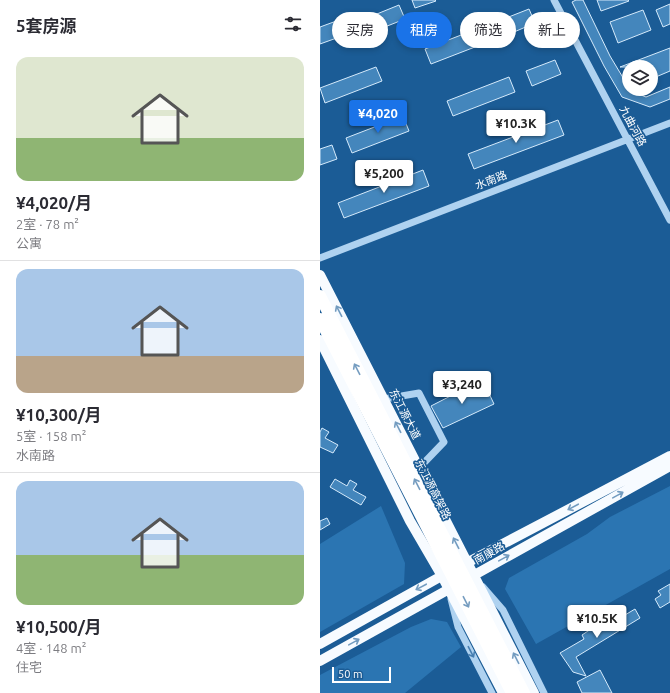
<!DOCTYPE html>
<html lang="zh">
<head>
<meta charset="utf-8">
<style>
	body { margin:0; font-family:Ubuntu,"Noto Sans SC",sans-serif; background:#f7f7f7; color:#2b2b33; height:100vh; display:flex; flex-direction:column; font-size:15px; white-space:nowrap }
	* { box-sizing:border-box; margin:0 }
	p { font-size:13px; color:#7c7c81 }
	.icon { flex:none; width:22px; height:22px; fill:none; stroke:currentColor; stroke-width:2; stroke-linecap:round; stroke-linejoin:round }
	.map { position:relative; flex:1; overflow:hidden }
	.side { display:flex; flex-direction:column; background:#fff; width:320px }
	.side>* { flex:none }
	.hud { position:absolute; left:12px; top:12px; width:278px; height:36px; display:flex; gap:8px }
	.buttons { position:absolute; left:302px; top:60px; display:grid; gap:8px }
	.buttons a { display:grid; place-items:center; width:36px; height:36px; border-radius:50%; background:#fff; box-shadow:0 2px 6px #0003; font-size:20px }
	.scale { position:absolute; left:12px; bottom:10px; width:59px; box-sizing:border-box; padding-left:4px; border:2px solid #fff; border-top:0; font-size:11px; line-height:14px; white-space:nowrap; color:#fff; -webkit-text-stroke:3px #1b5c96; paint-order:stroke }
	.price { position:absolute; translate:-50% -34px; padding:0 9px; border-radius:4px; background:#fff; color:#222; font-size:13px; line-height:26px; filter:drop-shadow(0 1px 2px #0008) }
	.price::after { content:''; position:absolute; left:50%; top:24px; width:12px; height:9px; margin-left:-6px; background:inherit; clip-path:polygon(0 0,100% 0,50% 100%) }
	.price.active { background:#1a73e8; color:#fff }
	ul { padding:0; list-style:none }
	li { display:grid; align-content:center; gap:8px; height:212px; padding:0 16px }
	li+li { border-top:1px solid #e1e1e2 }
	li span { display:grid; place-items:center; height:124px; border-radius:12px; color:#555 }
	li>.icon { margin-inline-start:auto }
	span .icon { width:72px; height:72px; fill:#fffc; stroke-width:1 }
	li b { font-size:17px }
	h2 { display:flex; justify-content:space-between; align-items:center; height:48px; padding:0 16px; font-size:17px }
	.chip { padding:0 14px; border-radius:18px; background:#fff; box-shadow:0 2px 6px #0003; font-size:14px; line-height:36px }
	.chip.active { background:#1a73e8; color:#fff }
	main { display:flex; flex:1; min-height:0 }
	.map>svg:first-child { display:block }
</style>
</head>
<body>
<main>
<section class="side">
<h2>5套房源<svg class="icon" aria-label="filters" viewBox="0 0 24 24"><path d="M4 7h16M4 17h16"/><circle cx="9" cy="7" r="2"/><circle cx="15" cy="17" r="2"/></svg></h2>
<ul>
<li><span style="background:linear-gradient(#dfe7d0 65%,#8fb573 0)"><svg class="icon" aria-label="home" viewBox="0 0 24 24"><path d="M3 11l9-7 9 7M6 9v11h12V9"/></svg></span><div><b>¥4,020/月</b><p>2室 · 78 m²</p><p>公寓</p></div></li>
<li><span style="background:linear-gradient(#a9c7e8 70%,#b9a48a 0)"><svg class="icon" aria-label="home" viewBox="0 0 24 24"><path d="M3 11l9-7 9 7M6 9v11h12V9"/></svg></span><div><b>¥10,300/月</b><p>5室 · 158 m²</p><p>水南路</p></div></li>
<li><span style="background:linear-gradient(#a9c7e8 60%,#8fb573 0)"><svg class="icon" aria-label="home" viewBox="0 0 24 24"><path d="M3 11l9-7 9 7M6 9v11h12V9"/></svg></span><div><b>¥10,500/月</b><p>4室 · 148 m²</p><p>住宅</p></div></li>
</ul>
</section>
<div class="map">
<svg width="350" height="693" viewBox="0 0 350 693">
	<rect width="100%" height="100%" fill="#1b5c96"/>
	<path fill="#2b75b2" d="M350,486V569L216,644L185,589L189,578L267,534L290,517Z
		M61,506L85,563L84,584L0,632V544Z
		M111,619L127,622L141,647L85,693H0V675L91,627Z"/>
	<path fill="#4486bc" stroke="#d5eafb" d="M92,0H115L116,1L95,8Z
		M256,0H263L290,56L311,91L326,97L350,87V99L330,107L302,97L284,66L252,2Z
		M277,0H308L309,1L281,11Z
		M350,4V24L343,27L336,10Z
		M79,5L85,19L52,32L47,18Z
		M209,9L215,23L187,35L181,20Z
		M323,10L331,30L298,43L290,22Z
		M30,16L36,31L0,44V27Z
		M167,25L173,40L111,64L105,49Z
		M350,48V71L331,79V67H300Z
		M235,60L241,74L212,86L206,71Z
		M56,67L62,81L5,103L0,88Z
		M189,77L195,92L133,116L127,101Z
		M83,116L89,131L32,153L26,138Z
		M238,120L244,135L154,169L148,154Z
		M12,145L17,159L0,165V149Z
		M103,170L109,186L24,218L18,203Z
		M164,383L174,404L123,428L111,406L150,386L152,390Z
		M2,428L9,432L5,438L18,445L13,453L0,447V432Z
		M15,479L27,486L30,480L37,484L33,490L46,497L41,505L10,487Z
		M7,518L10,524L0,530V521Z
		M350,584V602L340,608L335,599L341,595L338,591Z
		M315,609L320,618L256,657L266,676L253,672L240,653L264,639L262,635L274,627L278,633L294,623L291,618L303,611L305,615Z
		M280,670L292,693H262L257,682Z"/>
	<g fill="none" stroke-linecap="round" stroke-linejoin="round">
		<path stroke="#afd2f0" stroke-width="7" d="M234,0L350,220
			M0,258L350,123
			M64,399L99,393L124,442L99,468
			M163,587L183,610L224,693
			M131,599L138,627L172,693"/>
		<path stroke="#f7fbff" stroke-width="10" d="M0,275L214,693
			M0,340L90,521L122,576L183,693
			M141,566L350,456
			M0,644L127,573
			M0,661L350,466"/>
		<path stroke="#fff" stroke-width="12" d="M0,296L204,693
			M0,319L192,693"/>
	</g>
	<defs><path id="oneway-shaft" d="M-6 0H5M1.5-3L5.5 0L1.5 3" fill="none" stroke-width="1.6" stroke-linecap="round" stroke-linejoin="round"/></defs>
	<g stroke="#739cc0">
		<use href="#oneway-shaft" transform="translate(19 311) rotate(-117)"/>
		<use href="#oneway-shaft" transform="translate(78 427) rotate(-117)"/>
		<use href="#oneway-shaft" transform="translate(298 495) rotate(-29)"/>
		<use href="#oneway-shaft" transform="translate(253 507) rotate(152)"/>
		<use href="#oneway-shaft" transform="translate(136 543) rotate(-117)"/>
		<use href="#oneway-shaft" transform="translate(184 558) rotate(-29)"/>
		<use href="#oneway-shaft" transform="translate(101 587) rotate(152)"/>
		<use href="#oneway-shaft" transform="translate(34 642) rotate(-29)"/>
		<use href="#oneway-shaft" transform="translate(196 658) rotate(-117)"/>
	</g>
	<g stroke="#769dc0">
		<use href="#oneway-shaft" transform="translate(37 369) rotate(-117)"/>
		<use href="#oneway-shaft" transform="translate(97 484) rotate(-117)"/>
		<use href="#oneway-shaft" transform="translate(146 602) rotate(63)"/>
	</g>
	<use stroke="#477fb1" href="#oneway-shaft" transform="translate(151 652) rotate(63)"/>
	<g text-anchor="middle" stroke-width="3.5" stroke-linejoin="round" paint-order="stroke">
		<g font-size="11" fill="#fff" stroke="#1b5c96">
			<text transform="translate(313 126) rotate(62)" y="4">九曲河路</text>
			<text transform="translate(171 180) rotate(-21)" y="4">水南路</text>
			<text transform="translate(85 414) rotate(63)" y="4">东江源大道</text>
			<text transform="translate(113 489) rotate(63)" y="4">东江源高架路</text>
			<text transform="translate(169 553) rotate(-29)" y="4">南康路</text>
		</g>
	</g>
</svg>
<div class="buttons">
<a><svg class="icon" aria-label="layers" viewBox="0 0 24 24"><path d="M12 4l9 5-9 5-9-5zM3 14l9 5 9-5"/></svg></a>
</div>
<div class="scale">50 m</div>
<b class="price active" style="left:58px;top:134px">¥4,020</b>
<b class="price" style="left:196px;top:144px">¥10.3K</b>
<b class="price" style="left:64px;top:194px">¥5,200</b>
<b class="price" style="left:142px;top:405px">¥3,240</b>
<b class="price" style="left:277px;top:639px">¥10.5K</b>
<div class="hud">
<a class="chip">买房</a>
<a class="chip active">租房</a>
<a class="chip">筛选</a>
<a class="chip">新上</a>
</div>
</div>
</main>
</body>
</html>
